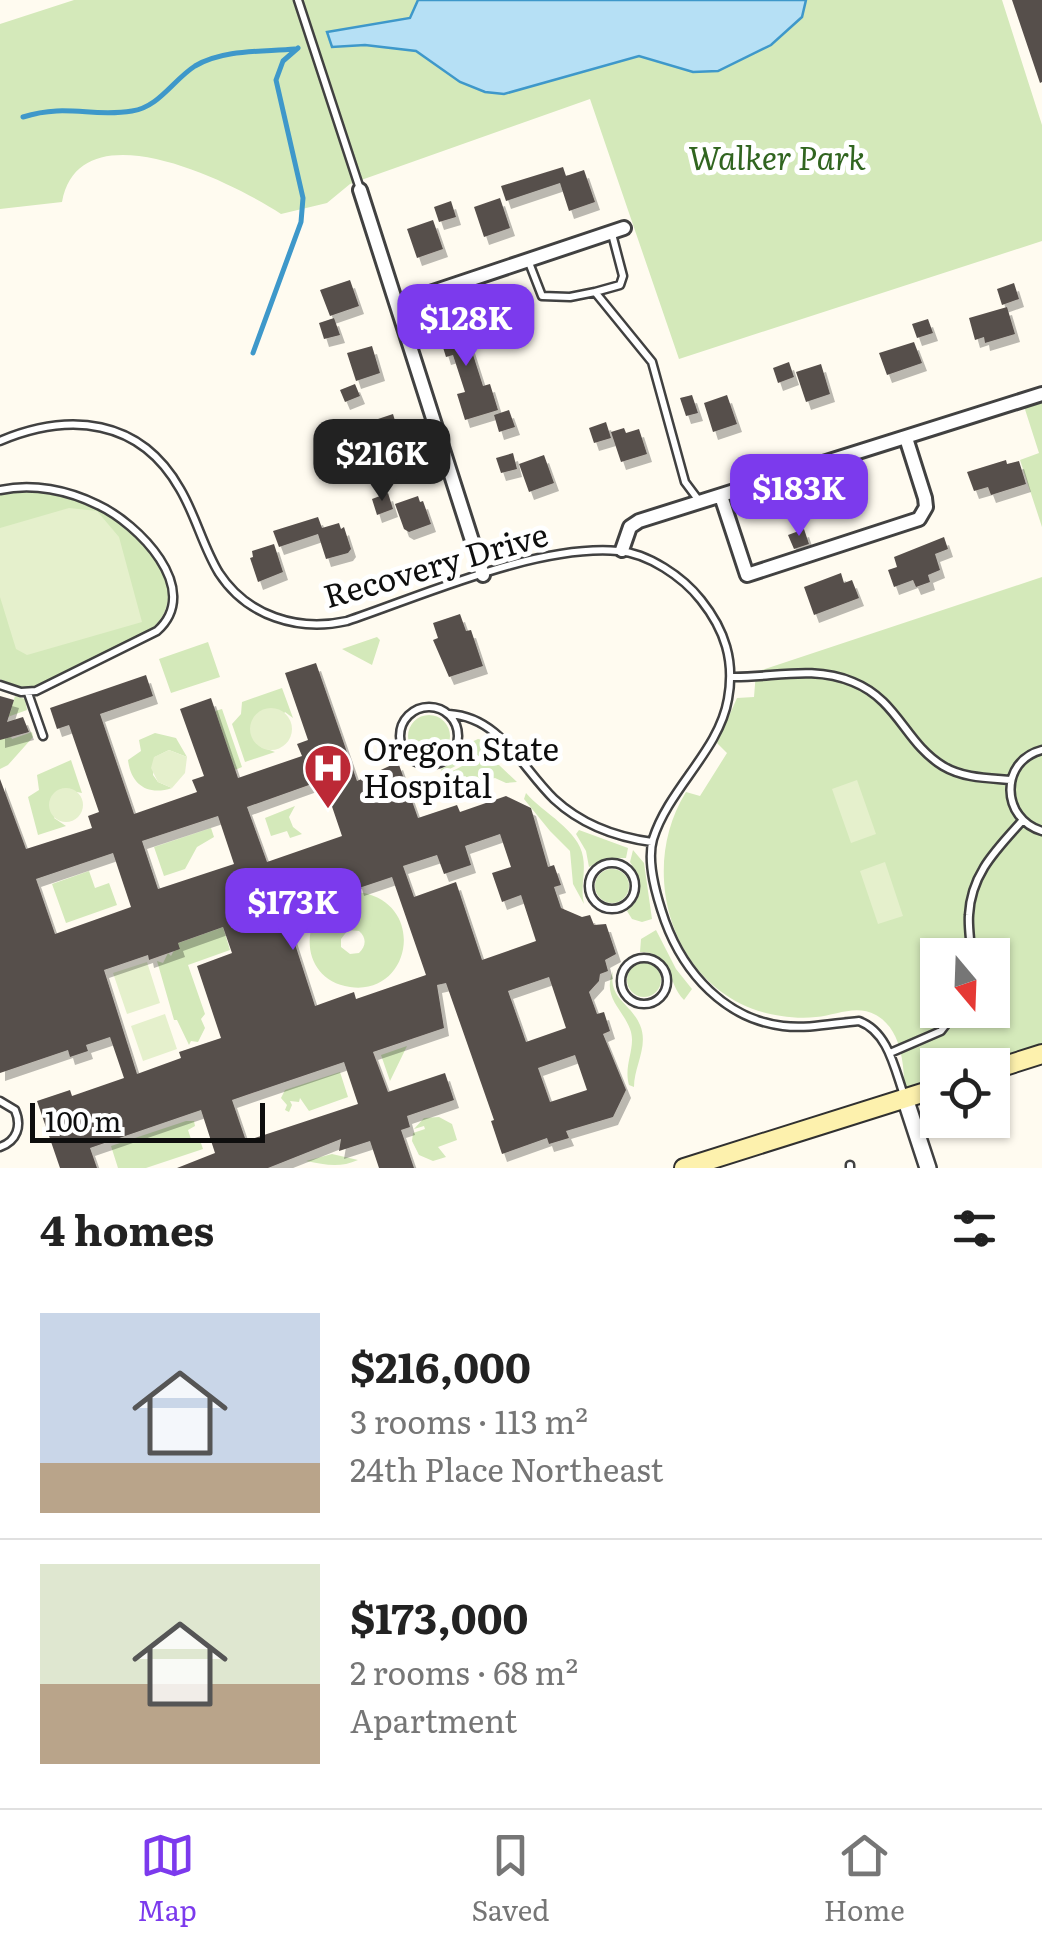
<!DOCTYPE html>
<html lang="en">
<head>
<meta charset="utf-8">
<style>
	body { margin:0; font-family:Literata,serif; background:#f6f6f6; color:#222; height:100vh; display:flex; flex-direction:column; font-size:38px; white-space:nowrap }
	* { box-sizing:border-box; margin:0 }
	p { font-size:32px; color:#767676 }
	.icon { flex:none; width:55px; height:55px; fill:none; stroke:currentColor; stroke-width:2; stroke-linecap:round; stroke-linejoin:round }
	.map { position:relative; height:1168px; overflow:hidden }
	.details { display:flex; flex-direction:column; background:#fff; flex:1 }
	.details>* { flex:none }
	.needle { width:65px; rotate:161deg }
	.controls { position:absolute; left:920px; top:938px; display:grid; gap:20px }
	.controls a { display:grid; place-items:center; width:90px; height:90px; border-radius:0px; background:#fff; box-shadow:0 2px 8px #0004; font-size:50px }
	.scale { position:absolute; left:30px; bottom:25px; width:235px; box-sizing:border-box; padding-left:10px; border:5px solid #0e0e0e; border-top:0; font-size:28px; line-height:35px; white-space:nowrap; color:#0e0e0e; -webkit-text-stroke:8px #fff; paint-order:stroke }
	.price { position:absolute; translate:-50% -85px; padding:0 22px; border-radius:20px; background:#7c3aed; color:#fff; font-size:32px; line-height:65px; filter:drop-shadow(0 2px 5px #0008) }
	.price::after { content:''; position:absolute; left:50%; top:60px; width:30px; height:22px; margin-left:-15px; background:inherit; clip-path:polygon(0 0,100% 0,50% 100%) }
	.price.current { background:#222; color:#fff }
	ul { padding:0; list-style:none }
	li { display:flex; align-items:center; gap:30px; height:250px; padding:0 40px }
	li+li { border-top:2px solid #e0e0e0 }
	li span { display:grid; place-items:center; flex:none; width:280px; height:200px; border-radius:0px; color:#555 }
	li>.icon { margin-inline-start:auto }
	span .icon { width:120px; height:120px; fill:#fffc; stroke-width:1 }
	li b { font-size:42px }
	h2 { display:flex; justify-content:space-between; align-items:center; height:120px; padding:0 40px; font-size:42px }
	.tab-bar { display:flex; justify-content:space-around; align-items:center; height:140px; border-top:2px solid #e0e0e0; background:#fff; font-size:28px; color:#767676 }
	.tab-bar a { display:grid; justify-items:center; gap:5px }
	.tab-bar .current { color:#7c3aed }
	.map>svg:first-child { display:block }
</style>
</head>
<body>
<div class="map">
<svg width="1042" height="1168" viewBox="0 0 1042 1168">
	<defs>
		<filter id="shadow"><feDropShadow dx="5" dy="8" stdDeviation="0" flood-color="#0004"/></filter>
	</defs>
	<rect width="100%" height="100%" fill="#fffbf0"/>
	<path fill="#d4e9ba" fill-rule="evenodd" d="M74,0H1002L1042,125V241L679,359L590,99L350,184L327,203L281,214C232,182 80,106 62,202L0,209V24Z
		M1042,394V527L1020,460L1039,453L1022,400Z
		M38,491C56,495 75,497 91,505C135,526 205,591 145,634L36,686L17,688L0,679V493Z
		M1042,577V1054L992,1065H938L937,1088L905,1098C904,1070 904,1031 876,1015C856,1004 837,1015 816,1017C801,1019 785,1017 770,1014C673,992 636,872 686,792L700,796L727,753L717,743L737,698L754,697L756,672ZM938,955H992V1010H938Z
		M377,637L380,640L372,665L342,649Z
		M208,642L220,677L171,693L159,659Z
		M282,688L293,718L285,712L261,747L275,752L245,762L232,724L241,714L242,702Z
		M15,696L25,699L27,710L2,719L12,739L32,732L33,737L8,765L0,769V708L10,711Z
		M222,709L242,767L235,770L215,711Z
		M408 736a21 21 0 1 1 42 0a21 21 0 1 1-42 0Z
		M155,733L176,738L187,757L169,750L155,757L153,775L158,782L172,788C148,796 131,785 128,760L141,751L139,740Z
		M478,739L490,742L501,754L494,759L471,758L442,773L441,769C457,762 461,745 478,739Z
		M71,760L82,793L77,792L54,818L66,826L38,835L28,797L39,790L37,775Z
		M483,761L499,765L517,782L506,783L495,778L465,786L443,776L466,764Z
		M526,793C543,813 579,830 583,857C586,873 580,887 584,904L573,884L570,851L550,831L524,799Z
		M295,806L289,817L293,827L302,834L290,838L287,831L271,836L265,818Z
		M211,828L214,837L197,847L185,869L164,876L154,847Z
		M579,830L628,848L626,858H606L589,867L586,851L576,834Z
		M633,850L644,863L652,919L642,922L632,919L627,911C645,896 642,880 630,862Z
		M595 886a17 17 0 1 1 34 0a17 17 0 1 1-34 0Z
		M89,871L95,888L109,883L117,905L66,923L52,884Z
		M364,893C427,907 410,996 350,987C289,978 300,889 364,893ZM348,930L359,931C367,938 366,946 359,953L350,954L341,947V939Z
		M223,927L230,950L188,965L205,1014L201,1019L205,1028L198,1042L191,1041L189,1045L177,1020H174L157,961L163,963L168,953L171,956L178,943Z
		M656,930L676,969L692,989L684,1000C666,982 674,952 640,952L641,939Z
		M627 980a17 17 0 1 1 34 0a17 17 0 1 1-34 0Z
		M613,971C608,999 631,1003 640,1025C649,1046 634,1066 634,1087L629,1085C623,1064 637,1047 630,1029C622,1008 602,997 613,971Z
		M407,1046L390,1081L381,1055Z
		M340,1072L348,1097L309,1111L300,1098L299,1102L290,1101L292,1105L289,1112L285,1110L287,1105L281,1098L285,1090Z
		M439,1117L452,1124L457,1140L438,1147L446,1157L433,1161L419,1155L412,1141L413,1133L425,1129L424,1126L414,1129L424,1118Z
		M186,1121H194L195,1126L188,1130L192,1142L200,1140L203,1149L146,1168H118L111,1146Z
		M332,1154L358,1160C340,1168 326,1165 306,1161Z"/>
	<path fill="#e5f0cc" d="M69,508L97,511L119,537L142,622L27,655L16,649L0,597V528Z
		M250 729a21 21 0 1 1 42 0a21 21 0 1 1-42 0Z
		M169,750L187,757L185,773L172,788L158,782L151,768L154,757Z
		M857,780L876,834L851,843L832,789Z
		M49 805a17 17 0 1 1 34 0a17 17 0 1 1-34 0Z
		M885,862L903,916L878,924L860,871Z
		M147,962L160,1003L127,1014L113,973Z
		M165,1014L177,1049L143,1061L131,1026Z"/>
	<path fill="#b6e0f5" stroke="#3e98ca" stroke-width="2.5" d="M418,0H806L802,17L771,45L718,71L693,72L639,56L504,94L485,92L460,82L416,51L365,45L332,47L327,32L410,18Z"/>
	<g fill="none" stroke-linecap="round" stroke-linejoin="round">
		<path stroke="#3e98ca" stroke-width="5" d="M23,117C67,103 92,118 132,111C159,107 173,80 195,66C224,49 263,52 295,49
			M253,353L301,222L303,198L276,80L283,61L298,48"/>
	</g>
	<path fill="#574f4b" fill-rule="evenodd" filter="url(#shadow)" d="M1012,0H1042V82L1040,83Z
		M563,167L566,176L584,170L595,202L569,211L560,183L506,201L501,186Z
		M500,198L510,228L484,237L474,207Z
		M451,201L456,217L439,222L434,207Z
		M433,220L443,249L417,258L407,229Z
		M350,280L359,306L330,316L320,290Z
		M1014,283L1019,299L1002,305L997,289Z
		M1007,307L1015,334L985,343L984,337L975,340L969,318Z
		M460,314L483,386L490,384L498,410L465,420L457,394L465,392L453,355L446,357L435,322Z
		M334,318L340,335L324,339L319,323Z
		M928,319L933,333L917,338L912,324Z
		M914,342L922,363L887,375L879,353Z
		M372,346L380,373L356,381L347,353Z
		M789,362L794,377L778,383L773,368Z
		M821,364L830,394L806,402L796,372Z
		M355,384L360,396L345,402L340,390Z
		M692,395L698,413L686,416L680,398Z
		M727,395L737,424L713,432L704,403Z
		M509,410L515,427L499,432L494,415Z
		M393,414L401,441L377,449L369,422Z
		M606,422L611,438L594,443L589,428Z
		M624,428L626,433L639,429L647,454L621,462L611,432Z
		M378,452L383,469L367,474L362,457Z
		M513,453L517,469L501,473L496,458Z
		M544,455L554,483L529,492L519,464Z
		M1006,460L1007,464L1019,461L1026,484L991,495L988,487L974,491L967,472Z
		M388,493L393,509L377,515L372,499Z
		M418,496L420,502L423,501L431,524L409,532L404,529L395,504Z
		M318,517L322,528L339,523L341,529L344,527L351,549L348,553L326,559L318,534L279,547L273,531Z
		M804,529L809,544L794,549L788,535Z
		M944,537L948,549L935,554L940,570L928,575L930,582L916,587L913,580L894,587L888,570L897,567L894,557Z
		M274,544L283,572L258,582L250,558L253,557L252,551Z
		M841,573L844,583L852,580L859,598L814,615L804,587Z
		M460,614L466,631L471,630L483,666L449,677L433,640L438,638L433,623Z
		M316,663L357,781L398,762L418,818L457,805L460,812L506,796L531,808L548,867L554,865L561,885L554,887L561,908L582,917L590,915L594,925L606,924L616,954L605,960L608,971L600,974L599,981L589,992L597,1014L604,1012L610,1031L603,1034L626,1090L613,1117L566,1131L569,1138L549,1144L547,1138L502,1154L491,1121L494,1120L446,983L437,985L444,1028L373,1052L388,1092L445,1073L454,1100L407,1116L410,1127L401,1130L414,1168H379L370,1141L339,1151L341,1139L268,1168H177L215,1153L201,1110L90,1148L97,1168H60L37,1101L70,1090L72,1096L124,1078L110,1037L86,1045L88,1051L70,1057L68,1050L0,1073V779L26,849L92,828L88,816L99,812L69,725L57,729L50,708L146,675L153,696L100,714L134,814L197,792L192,780L204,776L180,709L211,698L238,778L302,756L297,744L308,740L285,673ZM323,780L342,836L267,862L247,807ZM218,816L234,864L158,889L142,841ZM500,834L511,867L492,873L502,902L521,895L536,941L482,960L456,882L414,897L403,866L437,855L444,874L471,865L465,846ZM113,853L131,907L55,934L36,879ZM392,877L426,975L356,999L354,992L315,1006L283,907L357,881L359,888ZM223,927L232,953L197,966L221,1038L179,1052L181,1058L137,1074L104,970L148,955L149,960L180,949L178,943ZM549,977L566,1028L526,1042L508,991ZM575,1055L587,1090L550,1102L538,1068ZM344,1062L358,1104L246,1141L232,1100Z
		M0,696L14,700L7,722L23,717L29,732L0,740Z"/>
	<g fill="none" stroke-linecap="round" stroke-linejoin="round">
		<g stroke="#414141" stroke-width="11">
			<path id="service" d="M298,0L360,189
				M528,260L542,296L570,297L595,292L652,362L685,482L700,502
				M595,292L620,285L623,276L612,234
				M0,441C69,412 140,418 180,489C196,516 203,547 219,573C247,616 298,632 347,621C424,595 538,544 618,551C648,553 683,577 701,600C725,630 735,661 728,699C719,751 669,788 653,839C646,863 657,898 665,921C684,973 725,1019 783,1026C809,1029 834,1023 859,1021C889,1032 895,1071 905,1098
				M0,490C33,483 68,490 98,505C137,523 204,589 157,631L36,691L21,692L0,685
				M731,677C773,678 812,665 853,682C898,700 905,743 943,766C963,778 987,778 1011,780
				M28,693L43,736
				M400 736a29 29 0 1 1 58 0a29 29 0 1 1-58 0Z
				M449,714C500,717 521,767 554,799C582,825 615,837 652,842
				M1042,750C999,761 1001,819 1042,831
				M589 886a23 23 0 1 1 46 0a23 23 0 1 1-46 0Z
				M971,955C971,942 968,928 969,915C971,874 996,850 1022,821
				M621 981a23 23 0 1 1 46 0a23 23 0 1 1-46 0Z
				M890,1053L941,1031L957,1010
				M0,1101L15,1110C22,1126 17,1141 0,1147
				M850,1168V1165"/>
		</g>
		<g stroke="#414141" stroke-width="18">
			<path id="minor" d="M360,190L483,575
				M397,304L624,228
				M721,496L747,575L919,519L926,507L925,498L906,438
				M622,550L630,527L639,521L1042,394"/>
		</g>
		<g stroke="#414141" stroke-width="20">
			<path id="tertiary" d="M905,1098L928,1168"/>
		</g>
		<g stroke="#303030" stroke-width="22">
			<path id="secondary" d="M992,1070L1042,1054
				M684,1168L938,1088"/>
		</g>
		<use href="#service" stroke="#fff" stroke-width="6"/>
		<use href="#minor" stroke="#fff" stroke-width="12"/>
		<use href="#tertiary" stroke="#fff" stroke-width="15"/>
		<use href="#secondary" stroke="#fdf1ad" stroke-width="18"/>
	</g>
	<defs>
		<g id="hospital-pin" transform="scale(2.5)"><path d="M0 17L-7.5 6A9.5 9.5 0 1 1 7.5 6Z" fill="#bc2936" stroke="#fff"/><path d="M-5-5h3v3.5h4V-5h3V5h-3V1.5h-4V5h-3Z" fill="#fff"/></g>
	</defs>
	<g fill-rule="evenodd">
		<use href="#hospital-pin" x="328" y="768"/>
	</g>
	<g text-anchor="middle" stroke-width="10" stroke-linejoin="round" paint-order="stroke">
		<g font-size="32" font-style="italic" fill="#316520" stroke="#fff">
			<text x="777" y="170">Walker Park</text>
		</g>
		<g font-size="32" fill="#0e0e0e" stroke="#fff">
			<text transform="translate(436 566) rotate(-16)" y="11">Recovery Drive</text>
		</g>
		<g font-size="32" fill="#0e0e0e" stroke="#fff" text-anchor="start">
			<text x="363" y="761">Oregon State<tspan x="363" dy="37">Hospital</tspan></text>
		</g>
	</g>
</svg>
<div class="controls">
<a><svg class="needle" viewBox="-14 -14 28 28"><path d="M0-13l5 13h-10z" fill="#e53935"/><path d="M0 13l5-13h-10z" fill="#767676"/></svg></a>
<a><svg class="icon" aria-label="locate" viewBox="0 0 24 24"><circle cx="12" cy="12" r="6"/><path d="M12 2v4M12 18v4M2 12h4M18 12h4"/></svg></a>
</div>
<div class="scale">100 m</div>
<b class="price" style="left:466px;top:369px">$128K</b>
<b class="price current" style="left:382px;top:504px">$216K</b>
<b class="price" style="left:799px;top:539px">$183K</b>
<b class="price" style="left:293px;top:953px">$173K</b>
</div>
<section class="details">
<h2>4 homes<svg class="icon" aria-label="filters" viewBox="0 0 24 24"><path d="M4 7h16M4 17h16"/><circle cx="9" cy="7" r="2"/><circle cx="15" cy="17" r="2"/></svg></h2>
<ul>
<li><span style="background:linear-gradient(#c9d6e8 75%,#b9a48a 0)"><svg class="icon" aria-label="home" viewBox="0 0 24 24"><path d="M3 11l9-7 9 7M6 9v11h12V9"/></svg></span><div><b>$216,000</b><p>3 rooms · 113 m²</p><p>24th Place Northeast</p></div></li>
<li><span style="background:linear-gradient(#dfe7d0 60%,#b9a48a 0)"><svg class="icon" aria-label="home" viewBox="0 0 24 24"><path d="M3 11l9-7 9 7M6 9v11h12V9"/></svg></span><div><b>$173,000</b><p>2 rooms · 68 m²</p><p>Apartment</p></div></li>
</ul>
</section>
<nav class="tab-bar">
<a class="current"><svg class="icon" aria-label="map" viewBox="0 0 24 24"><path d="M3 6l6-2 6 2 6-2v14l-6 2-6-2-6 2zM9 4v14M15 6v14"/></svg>Map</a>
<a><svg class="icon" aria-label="saved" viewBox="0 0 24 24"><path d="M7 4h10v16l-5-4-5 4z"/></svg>Saved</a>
<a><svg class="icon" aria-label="home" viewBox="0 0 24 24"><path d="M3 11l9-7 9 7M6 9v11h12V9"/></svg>Home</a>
</nav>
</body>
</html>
